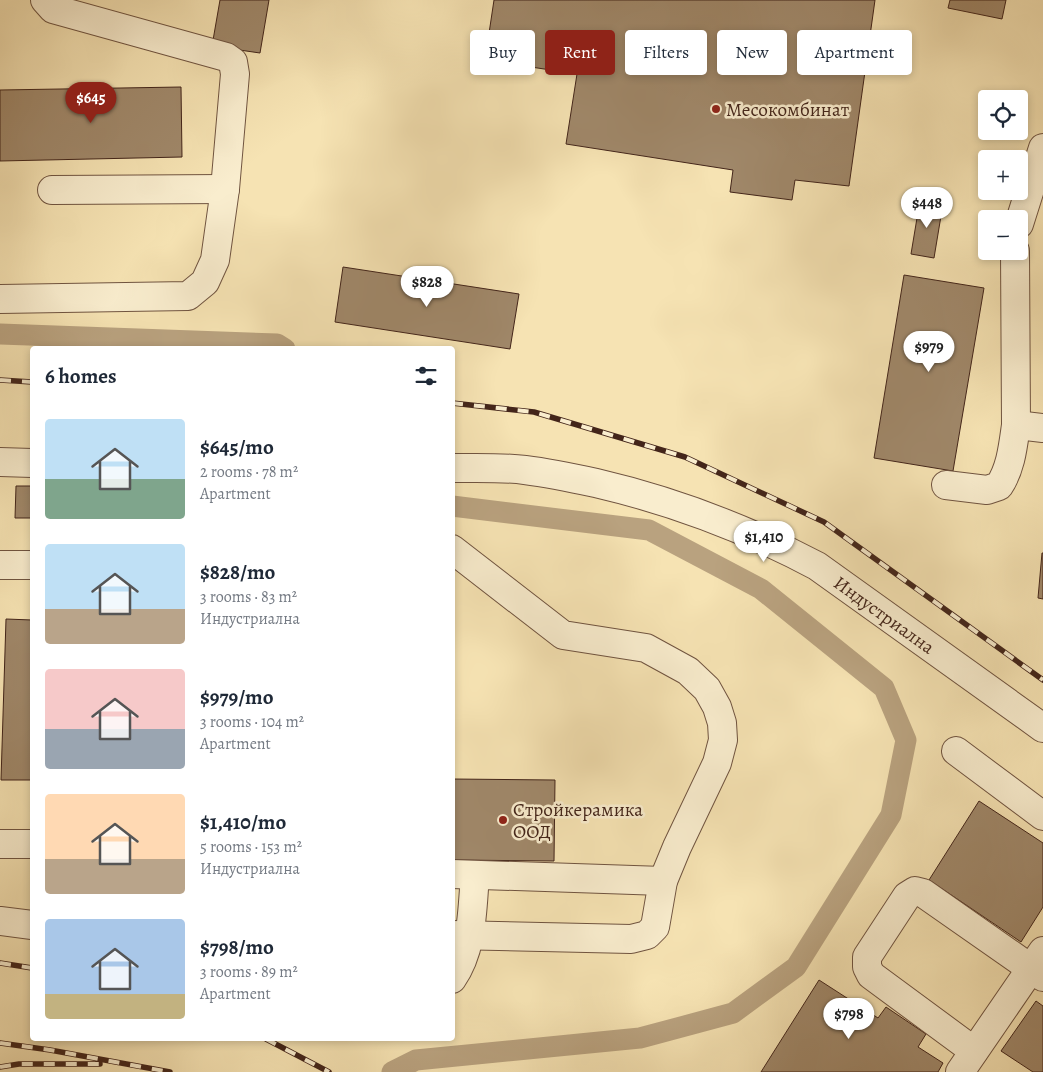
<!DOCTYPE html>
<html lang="en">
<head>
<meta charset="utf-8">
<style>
	body { margin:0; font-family:Alegreya,serif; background:#f6f6f7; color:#1f2937; height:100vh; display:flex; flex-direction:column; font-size:19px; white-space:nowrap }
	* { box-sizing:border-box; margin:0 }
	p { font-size:16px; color:#747a83 }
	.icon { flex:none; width:28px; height:28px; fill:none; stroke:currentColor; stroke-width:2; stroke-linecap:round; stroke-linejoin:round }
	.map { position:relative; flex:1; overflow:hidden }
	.details { position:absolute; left:30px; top:346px; width:425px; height:695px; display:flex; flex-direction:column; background:#fff; border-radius:5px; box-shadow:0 2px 8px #0003 }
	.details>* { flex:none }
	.hud { position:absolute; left:470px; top:30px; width:475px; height:45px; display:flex; gap:10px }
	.buttons { position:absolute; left:978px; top:90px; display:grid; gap:10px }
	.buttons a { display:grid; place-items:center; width:50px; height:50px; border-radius:5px; background:#fff; box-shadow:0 2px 8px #0003; font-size:25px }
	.price { position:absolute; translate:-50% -42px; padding:0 11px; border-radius:18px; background:#fff; color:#222; font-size:16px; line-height:32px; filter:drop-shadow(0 1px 2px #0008) }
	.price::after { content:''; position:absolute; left:50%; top:30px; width:15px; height:11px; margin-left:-8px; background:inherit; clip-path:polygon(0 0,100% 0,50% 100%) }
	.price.on { background:#8f2418; color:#fff }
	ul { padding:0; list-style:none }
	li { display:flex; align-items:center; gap:15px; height:125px; padding:0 15px }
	li span { display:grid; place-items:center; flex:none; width:140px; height:100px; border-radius:5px; color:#555 }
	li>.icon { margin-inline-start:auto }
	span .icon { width:60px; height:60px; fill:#fffc; stroke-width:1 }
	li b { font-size:21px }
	h2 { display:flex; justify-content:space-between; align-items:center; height:60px; padding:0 15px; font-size:21px }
	.tag { padding:0 18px; border-radius:5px; background:#fff; box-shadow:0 2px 8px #0003; font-size:18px; line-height:45px }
	.tag.on { background:#8f2418; color:#fff }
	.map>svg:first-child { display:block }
</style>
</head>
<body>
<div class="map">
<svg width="1043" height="1072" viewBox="0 0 1043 1072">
	<rect width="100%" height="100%" fill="#f6e3b3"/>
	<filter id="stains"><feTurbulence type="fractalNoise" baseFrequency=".004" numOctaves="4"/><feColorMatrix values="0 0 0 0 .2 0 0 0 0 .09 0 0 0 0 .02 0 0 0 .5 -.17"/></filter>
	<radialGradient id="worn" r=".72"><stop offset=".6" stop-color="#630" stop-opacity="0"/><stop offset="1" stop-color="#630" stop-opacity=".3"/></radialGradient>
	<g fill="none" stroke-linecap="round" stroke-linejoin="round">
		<path stroke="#b9a27f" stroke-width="21" d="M0,334L277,344L285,349
			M392,1072L416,1060L640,1038L733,1013L796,967L891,815L906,740L884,688L761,589L649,530L452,506"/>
	</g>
	<path fill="#a0886a" stroke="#43251a" d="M220,0H269L260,53L212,46Z
		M494,0H875L849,186L795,180L792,200L730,192L733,170L566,144L577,74L485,60Z
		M950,0H1006L1002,19L948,8Z
		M181,87L182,157L0,161V90Z
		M920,200L943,204L934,258L911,254Z
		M343,267L519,294L510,349L335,322Z
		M904,275L984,288L953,471L874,458Z
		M16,486H32V518H15Z
		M1042,553H1043V599L1038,598Z
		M6,619L32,620V780H1Z
		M452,779L555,780L554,861L452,860Z
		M979,801L1043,843V907L1021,942L929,880Z
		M819,980L878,1018L886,1007L926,1034L918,1047L943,1063L938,1072H761Z
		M1036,1001L1043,1006V1072H1033L1001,1051Z"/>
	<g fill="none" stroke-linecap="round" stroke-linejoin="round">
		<g stroke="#705440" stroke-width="30">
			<g id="minor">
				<path d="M52,190L225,189"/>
				<path d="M1019,224L1043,148"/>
				<path d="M0,299L188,296L205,282L215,260L225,189L235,74L233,62L226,57L53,9L45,0"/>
				<path d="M1016,425L1043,428"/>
				<path d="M0,462L32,463"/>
				<path id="s1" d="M452,468C477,468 501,467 525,470C549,473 573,478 596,483C673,501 747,529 817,566L1043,728"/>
				<path d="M946,485L987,490L999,486C1011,468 1013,446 1016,425L1015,251"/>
				<path d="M452,549L563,635L646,648L688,671L707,689L717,707L722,723L723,740L717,763L677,847L663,881L655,927L647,935L631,939L452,935"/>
				<path d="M0,565H32"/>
				<path d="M956,751L1043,816"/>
				<path d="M0,844H32"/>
				<path d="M452,874L663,881"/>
				<path d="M0,921L32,925"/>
				<path d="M452,979C473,949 472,910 475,875"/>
				<path d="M974,1051L871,975L867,967V957L907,896L915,891L923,893L1043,977"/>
				<path d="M960,1072L1043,951"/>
			</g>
		</g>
		<use href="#minor" stroke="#f9edce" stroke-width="28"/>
		<g stroke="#43251a" stroke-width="5.5">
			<path id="rail" d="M0,380L32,382
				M452,403L534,412L685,457L824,522L1043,680
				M0,963L32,968
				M266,1039L329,1072
				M0,1043L50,1050L170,1072
				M0,1067L19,1064H100"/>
		</g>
		<use href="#rail" stroke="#f9edce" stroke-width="4" stroke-dasharray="11" stroke-linecap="butt"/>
	</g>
	<g fill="#8f2418" stroke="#f9edce" stroke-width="2">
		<circle cx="716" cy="109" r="5"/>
		<circle cx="503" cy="820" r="5"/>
	</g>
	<g text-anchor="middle" stroke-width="5" stroke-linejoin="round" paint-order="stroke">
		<g font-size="19" fill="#43251a" stroke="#f9edce" text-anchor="start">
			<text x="726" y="116">Месокомбинат</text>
			<text x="513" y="816">Стройкерамика<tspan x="513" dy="22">ООД</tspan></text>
		</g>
		<g font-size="19" fill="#43251a" stroke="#f9edce">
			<text dy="7" stroke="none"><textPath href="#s1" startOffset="465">Индустриална</textPath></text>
		</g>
	</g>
	<rect width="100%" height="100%" filter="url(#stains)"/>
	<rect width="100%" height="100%" fill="url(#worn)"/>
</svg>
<div class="buttons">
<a><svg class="icon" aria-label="locate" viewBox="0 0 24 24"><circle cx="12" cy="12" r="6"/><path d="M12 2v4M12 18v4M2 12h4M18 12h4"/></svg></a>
<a>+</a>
<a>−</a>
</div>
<b class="price on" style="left:91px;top:124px">$645</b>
<b class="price" style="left:927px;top:229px">$448</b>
<b class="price" style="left:427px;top:308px">$828</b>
<b class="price" style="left:929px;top:373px">$979</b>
<b class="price" style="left:764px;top:563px">$1,410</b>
<b class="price" style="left:849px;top:1040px">$798</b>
<div class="hud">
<a class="tag">Buy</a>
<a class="tag on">Rent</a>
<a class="tag">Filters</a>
<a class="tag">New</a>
<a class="tag">Apartment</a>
</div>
<section class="details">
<h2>6 homes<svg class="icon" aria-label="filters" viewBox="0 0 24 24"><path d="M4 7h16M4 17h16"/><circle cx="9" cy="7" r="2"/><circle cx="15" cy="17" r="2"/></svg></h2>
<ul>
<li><span style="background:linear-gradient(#bfe0f5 60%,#7fa58c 0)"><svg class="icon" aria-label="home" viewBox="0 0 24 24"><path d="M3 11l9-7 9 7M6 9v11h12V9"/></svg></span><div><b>$645/mo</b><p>2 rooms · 78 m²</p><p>Apartment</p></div></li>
<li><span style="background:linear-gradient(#bfe0f5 65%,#b9a48a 0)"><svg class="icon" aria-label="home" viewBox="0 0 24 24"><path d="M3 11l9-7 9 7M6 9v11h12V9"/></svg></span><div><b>$828/mo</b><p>3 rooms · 83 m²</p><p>Индустриална</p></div></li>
<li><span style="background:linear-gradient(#f6c9c9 60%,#9aa5b1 0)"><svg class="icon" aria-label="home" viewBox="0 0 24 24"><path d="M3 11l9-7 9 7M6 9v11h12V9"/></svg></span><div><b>$979/mo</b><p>3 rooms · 104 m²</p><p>Apartment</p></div></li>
<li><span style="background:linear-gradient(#ffd9b3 65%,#b9a48a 0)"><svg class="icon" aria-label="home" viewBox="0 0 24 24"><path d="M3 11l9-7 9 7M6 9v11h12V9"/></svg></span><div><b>$1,410/mo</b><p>5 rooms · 153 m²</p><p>Индустриална</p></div></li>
<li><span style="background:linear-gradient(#a9c7e8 75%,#c2b280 0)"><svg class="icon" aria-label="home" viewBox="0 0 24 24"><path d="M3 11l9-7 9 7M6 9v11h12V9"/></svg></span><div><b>$798/mo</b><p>3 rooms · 89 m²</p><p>Apartment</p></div></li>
</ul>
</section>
</div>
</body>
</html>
